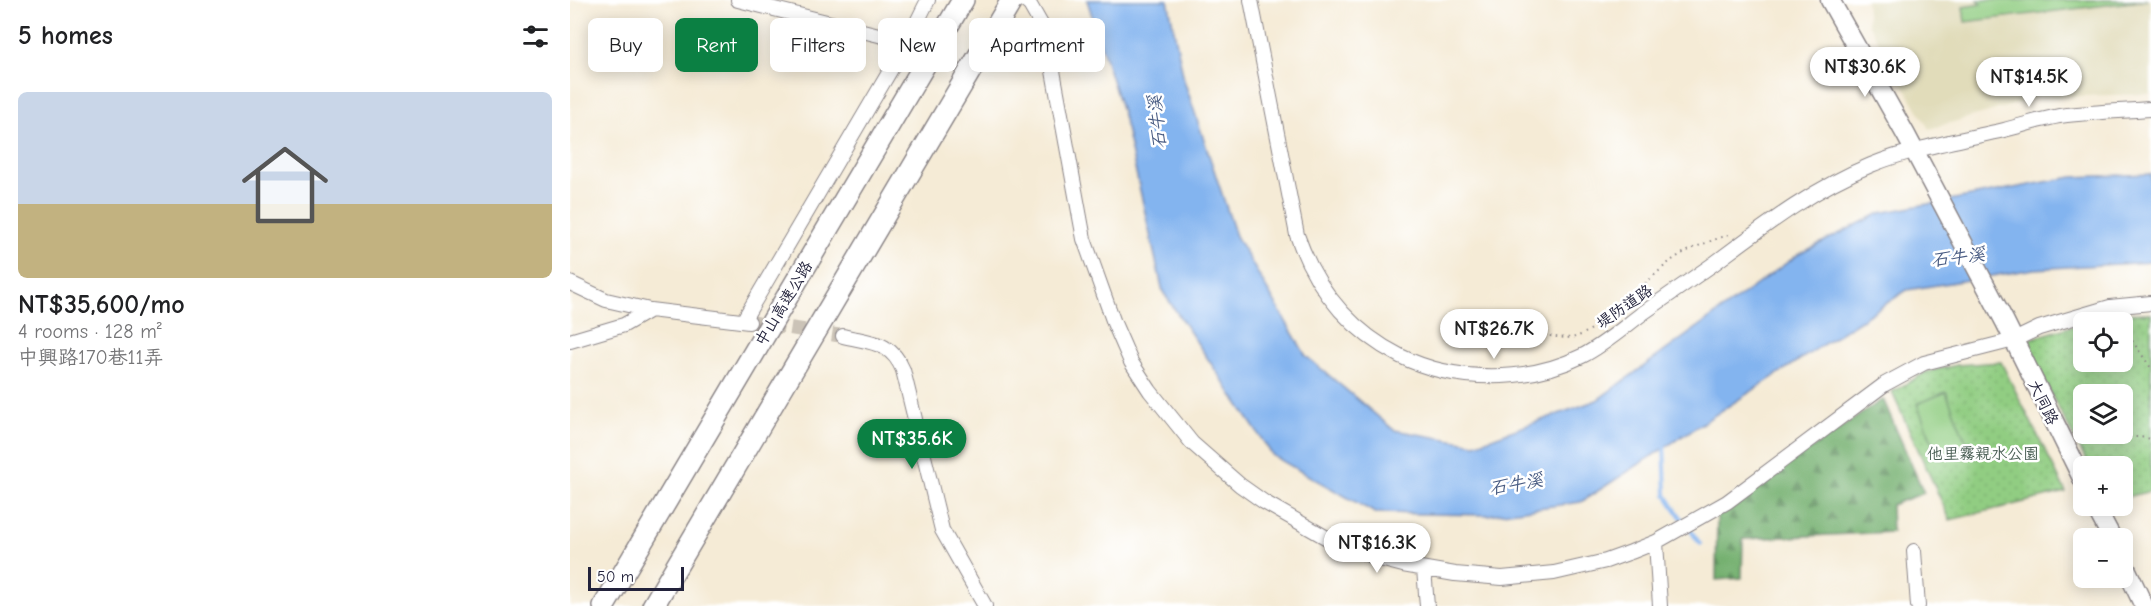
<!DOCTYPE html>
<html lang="en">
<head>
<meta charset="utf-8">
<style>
	body { margin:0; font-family:"Comic Neue","LXGW WenKai TC",sans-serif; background:#f6f6f6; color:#202124; height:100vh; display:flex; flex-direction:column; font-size:22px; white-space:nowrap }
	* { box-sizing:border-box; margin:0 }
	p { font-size:20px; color:#757577 }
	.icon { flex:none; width:33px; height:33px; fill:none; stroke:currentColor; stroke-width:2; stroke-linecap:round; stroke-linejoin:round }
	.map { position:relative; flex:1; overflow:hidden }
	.side { display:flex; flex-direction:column; background:#fff; width:570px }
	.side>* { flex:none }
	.guide { position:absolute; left:18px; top:18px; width:570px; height:54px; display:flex; gap:12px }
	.tools { position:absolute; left:1503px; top:312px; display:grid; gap:12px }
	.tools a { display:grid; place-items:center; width:60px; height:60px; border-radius:9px; background:#fff; box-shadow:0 3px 15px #0003; font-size:30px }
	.scale { position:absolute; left:18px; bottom:15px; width:96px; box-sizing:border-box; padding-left:6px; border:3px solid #22223b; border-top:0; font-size:16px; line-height:21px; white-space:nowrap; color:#22223b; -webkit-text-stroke:4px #fff; paint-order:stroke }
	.price { position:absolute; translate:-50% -51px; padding:0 14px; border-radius:21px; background:#fff; color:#222; font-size:20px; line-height:39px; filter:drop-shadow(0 2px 3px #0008) }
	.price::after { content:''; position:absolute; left:50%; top:36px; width:18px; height:14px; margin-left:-9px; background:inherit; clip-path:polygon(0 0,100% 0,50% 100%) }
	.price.current { background:#0b8043; color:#fff }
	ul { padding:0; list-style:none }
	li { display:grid; align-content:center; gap:12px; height:318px; padding:0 18px }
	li+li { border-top:2px solid #e0e0e0 }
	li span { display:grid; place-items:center; height:186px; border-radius:9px; color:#555 }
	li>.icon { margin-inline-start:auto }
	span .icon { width:108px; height:108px; fill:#fffc; stroke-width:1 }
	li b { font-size:26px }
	h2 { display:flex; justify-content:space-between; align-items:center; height:72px; padding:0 18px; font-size:26px }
	.tag { padding:0 21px; border-radius:9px; background:#fff; box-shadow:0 3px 15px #0003; font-size:21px; line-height:54px }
	.tag.current { background:#0b8043; color:#fff }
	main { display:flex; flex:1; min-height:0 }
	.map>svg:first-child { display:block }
</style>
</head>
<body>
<main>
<section class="side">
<h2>5 homes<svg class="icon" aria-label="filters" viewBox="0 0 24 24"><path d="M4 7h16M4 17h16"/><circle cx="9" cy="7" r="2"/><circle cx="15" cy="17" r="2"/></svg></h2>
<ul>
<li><span style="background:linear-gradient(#c9d6e8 60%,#c2b280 0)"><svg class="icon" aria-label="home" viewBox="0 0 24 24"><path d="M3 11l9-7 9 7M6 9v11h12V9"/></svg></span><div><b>NT$35,600/mo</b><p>4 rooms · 128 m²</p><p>中興路170巷11弄</p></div></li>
</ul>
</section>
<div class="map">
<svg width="1581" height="606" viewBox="0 0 1581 606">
	<defs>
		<pattern id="green-dots" width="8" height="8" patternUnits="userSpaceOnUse" patternTransform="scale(1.5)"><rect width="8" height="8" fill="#91cd82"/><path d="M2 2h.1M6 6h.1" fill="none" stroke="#7db071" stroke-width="1.8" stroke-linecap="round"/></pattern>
		<pattern id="forest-firs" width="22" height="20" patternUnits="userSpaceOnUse" patternTransform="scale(1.5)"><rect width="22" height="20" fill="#74b070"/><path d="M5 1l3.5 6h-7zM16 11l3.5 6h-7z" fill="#5f8f5d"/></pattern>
	</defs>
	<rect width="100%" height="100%" fill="#fff"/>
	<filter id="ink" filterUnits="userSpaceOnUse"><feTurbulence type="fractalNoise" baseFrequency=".0167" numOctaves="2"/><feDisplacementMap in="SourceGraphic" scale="12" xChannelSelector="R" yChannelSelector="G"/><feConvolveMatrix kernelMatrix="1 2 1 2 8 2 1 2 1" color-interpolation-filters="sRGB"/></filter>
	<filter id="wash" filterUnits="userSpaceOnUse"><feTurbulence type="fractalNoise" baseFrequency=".008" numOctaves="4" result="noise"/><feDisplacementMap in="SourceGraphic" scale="24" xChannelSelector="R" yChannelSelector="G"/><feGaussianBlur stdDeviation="1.35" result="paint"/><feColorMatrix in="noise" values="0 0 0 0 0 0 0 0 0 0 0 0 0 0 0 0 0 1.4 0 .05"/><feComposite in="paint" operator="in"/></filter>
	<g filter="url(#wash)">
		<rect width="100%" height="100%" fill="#f5ebd6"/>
		<path fill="#e1dcba" d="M1296,0H1581V94L1470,97L1359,129L1298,24Z"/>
		<path fill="url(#green-dots)" stroke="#5a785e" stroke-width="1.5" fill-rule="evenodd" d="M1581,313V491L1553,498L1552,466H1519L1453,341L1513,323L1514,362H1552V322H1517L1545,314ZM1514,394H1552V434H1514Z
			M1431,362L1496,492L1380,520L1322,392L1356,372L1387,365Z"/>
		<path fill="url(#forest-firs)" stroke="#4b6956" stroke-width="1.5" d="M1313,399L1354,493L1321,505L1322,532L1173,539L1172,578L1146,580L1147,514Z"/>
		<path fill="#91cd82" stroke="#5a785e" stroke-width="1.5" d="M1408,0H1578L1395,22L1393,7L1412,4Z
			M1376,392L1398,447L1369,459L1347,404Z"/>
		<path fill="#83b4ef" stroke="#526b95" stroke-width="1.5" d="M517,0H598L614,80L666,236L736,356L824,430L905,444L1027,400L1229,254L1310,213L1502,177L1581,174V262L1464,269L1337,290L1011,502L918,515L805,513L703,456L593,292L553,115Z"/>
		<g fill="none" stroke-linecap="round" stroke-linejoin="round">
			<path stroke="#83b4ef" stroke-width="4" d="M1094,445L1096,495L1114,522
				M1119,528L1130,544"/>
		</g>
	</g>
	<g filter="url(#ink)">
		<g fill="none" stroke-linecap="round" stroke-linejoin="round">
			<path stroke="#cbc3b7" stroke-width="14" stroke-dasharray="14 7" stroke-linecap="butt" d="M179,322L273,336"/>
			<g stroke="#8c8688" stroke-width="16">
				<path id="minor" d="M168,0L337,42L358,0
					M454,0L460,5L476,33L514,239L544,323L561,362L580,391L622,443L670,485L694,502L757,538L810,559L833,565L885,574L932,578L984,573L1036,561L1061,552L1086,542L1157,502L1315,384L1354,363L1444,340L1469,328L1540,307L1581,303
					M681,0L727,235C746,289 779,330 830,356C885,383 958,383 1012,356C1034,345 1054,327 1073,313C1096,297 1119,281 1142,265C1192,228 1242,189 1301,165C1343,148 1390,140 1434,130C1455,125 1476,117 1497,115C1525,112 1553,111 1581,109
					M0,283L36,300L80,310L179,322
					M173,321L337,42
					M273,336C301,343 321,341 333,370L372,530L415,606
					M0,341L54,325L80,310
					M1086,542L1090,606
					M1344,551L1348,606
					M854,569L857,606"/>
			</g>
			<g stroke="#8c8688" stroke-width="21">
				<path id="major" d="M1260,0L1336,135L1435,322L1514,482
					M1525,506L1542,538
					M1552,560L1574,606"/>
			</g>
			<g stroke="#8c8688" stroke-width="24">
				<path id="highway" d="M34,606L393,0
					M83,606L442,0"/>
			</g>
			<path stroke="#8c8688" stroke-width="2" stroke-dasharray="1.5 4.5" stroke-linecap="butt" d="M935,319C952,329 986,341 1005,337C1032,330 1077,279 1102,260C1117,249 1143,240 1161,234
				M1552,326L1581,368
				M1513,434H1520
				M1524,434C1537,441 1564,434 1581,439"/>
			<use href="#minor" stroke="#fff" stroke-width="14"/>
			<use href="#major" stroke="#fff" stroke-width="18"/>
			<use href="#highway" stroke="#fff" stroke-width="21"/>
		</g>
	</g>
	<g text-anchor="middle" stroke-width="5" stroke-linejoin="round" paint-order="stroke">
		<g font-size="16" fill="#22223b" stroke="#fff">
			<text transform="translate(213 303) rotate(-59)" y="6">中山高速公路</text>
			<text transform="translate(1054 306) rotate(-35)" y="6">堤防道路</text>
			<text transform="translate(1474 402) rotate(64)" y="6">大同路</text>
		</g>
		<g font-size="16" fill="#495e54" stroke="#fff">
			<text x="1413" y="459">他里霧親水公園</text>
		</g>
		<g font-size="18" font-style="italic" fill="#495c83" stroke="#fff">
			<text transform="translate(587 122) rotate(-96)" y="6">石牛溪</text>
			<text transform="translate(1388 257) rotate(-7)" y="6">石牛溪</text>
			<text transform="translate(946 484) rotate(-10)" y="6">石牛溪</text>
		</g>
	</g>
</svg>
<div class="tools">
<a><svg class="icon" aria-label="locate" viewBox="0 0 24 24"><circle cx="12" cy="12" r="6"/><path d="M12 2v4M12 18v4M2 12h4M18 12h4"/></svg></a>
<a><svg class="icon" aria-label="layers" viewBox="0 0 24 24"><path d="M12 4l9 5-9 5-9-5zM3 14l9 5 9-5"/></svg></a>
<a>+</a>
<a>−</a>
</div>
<div class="scale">50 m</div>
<b class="price" style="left:1295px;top:98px">NT$30.6K</b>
<b class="price" style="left:1459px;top:108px">NT$14.5K</b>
<b class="price" style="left:924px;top:360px">NT$26.7K</b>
<b class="price current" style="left:342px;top:470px">NT$35.6K</b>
<b class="price" style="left:807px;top:574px">NT$16.3K</b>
<div class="guide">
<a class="tag">Buy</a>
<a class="tag current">Rent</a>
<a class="tag">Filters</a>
<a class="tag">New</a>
<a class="tag">Apartment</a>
</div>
</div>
</main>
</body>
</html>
